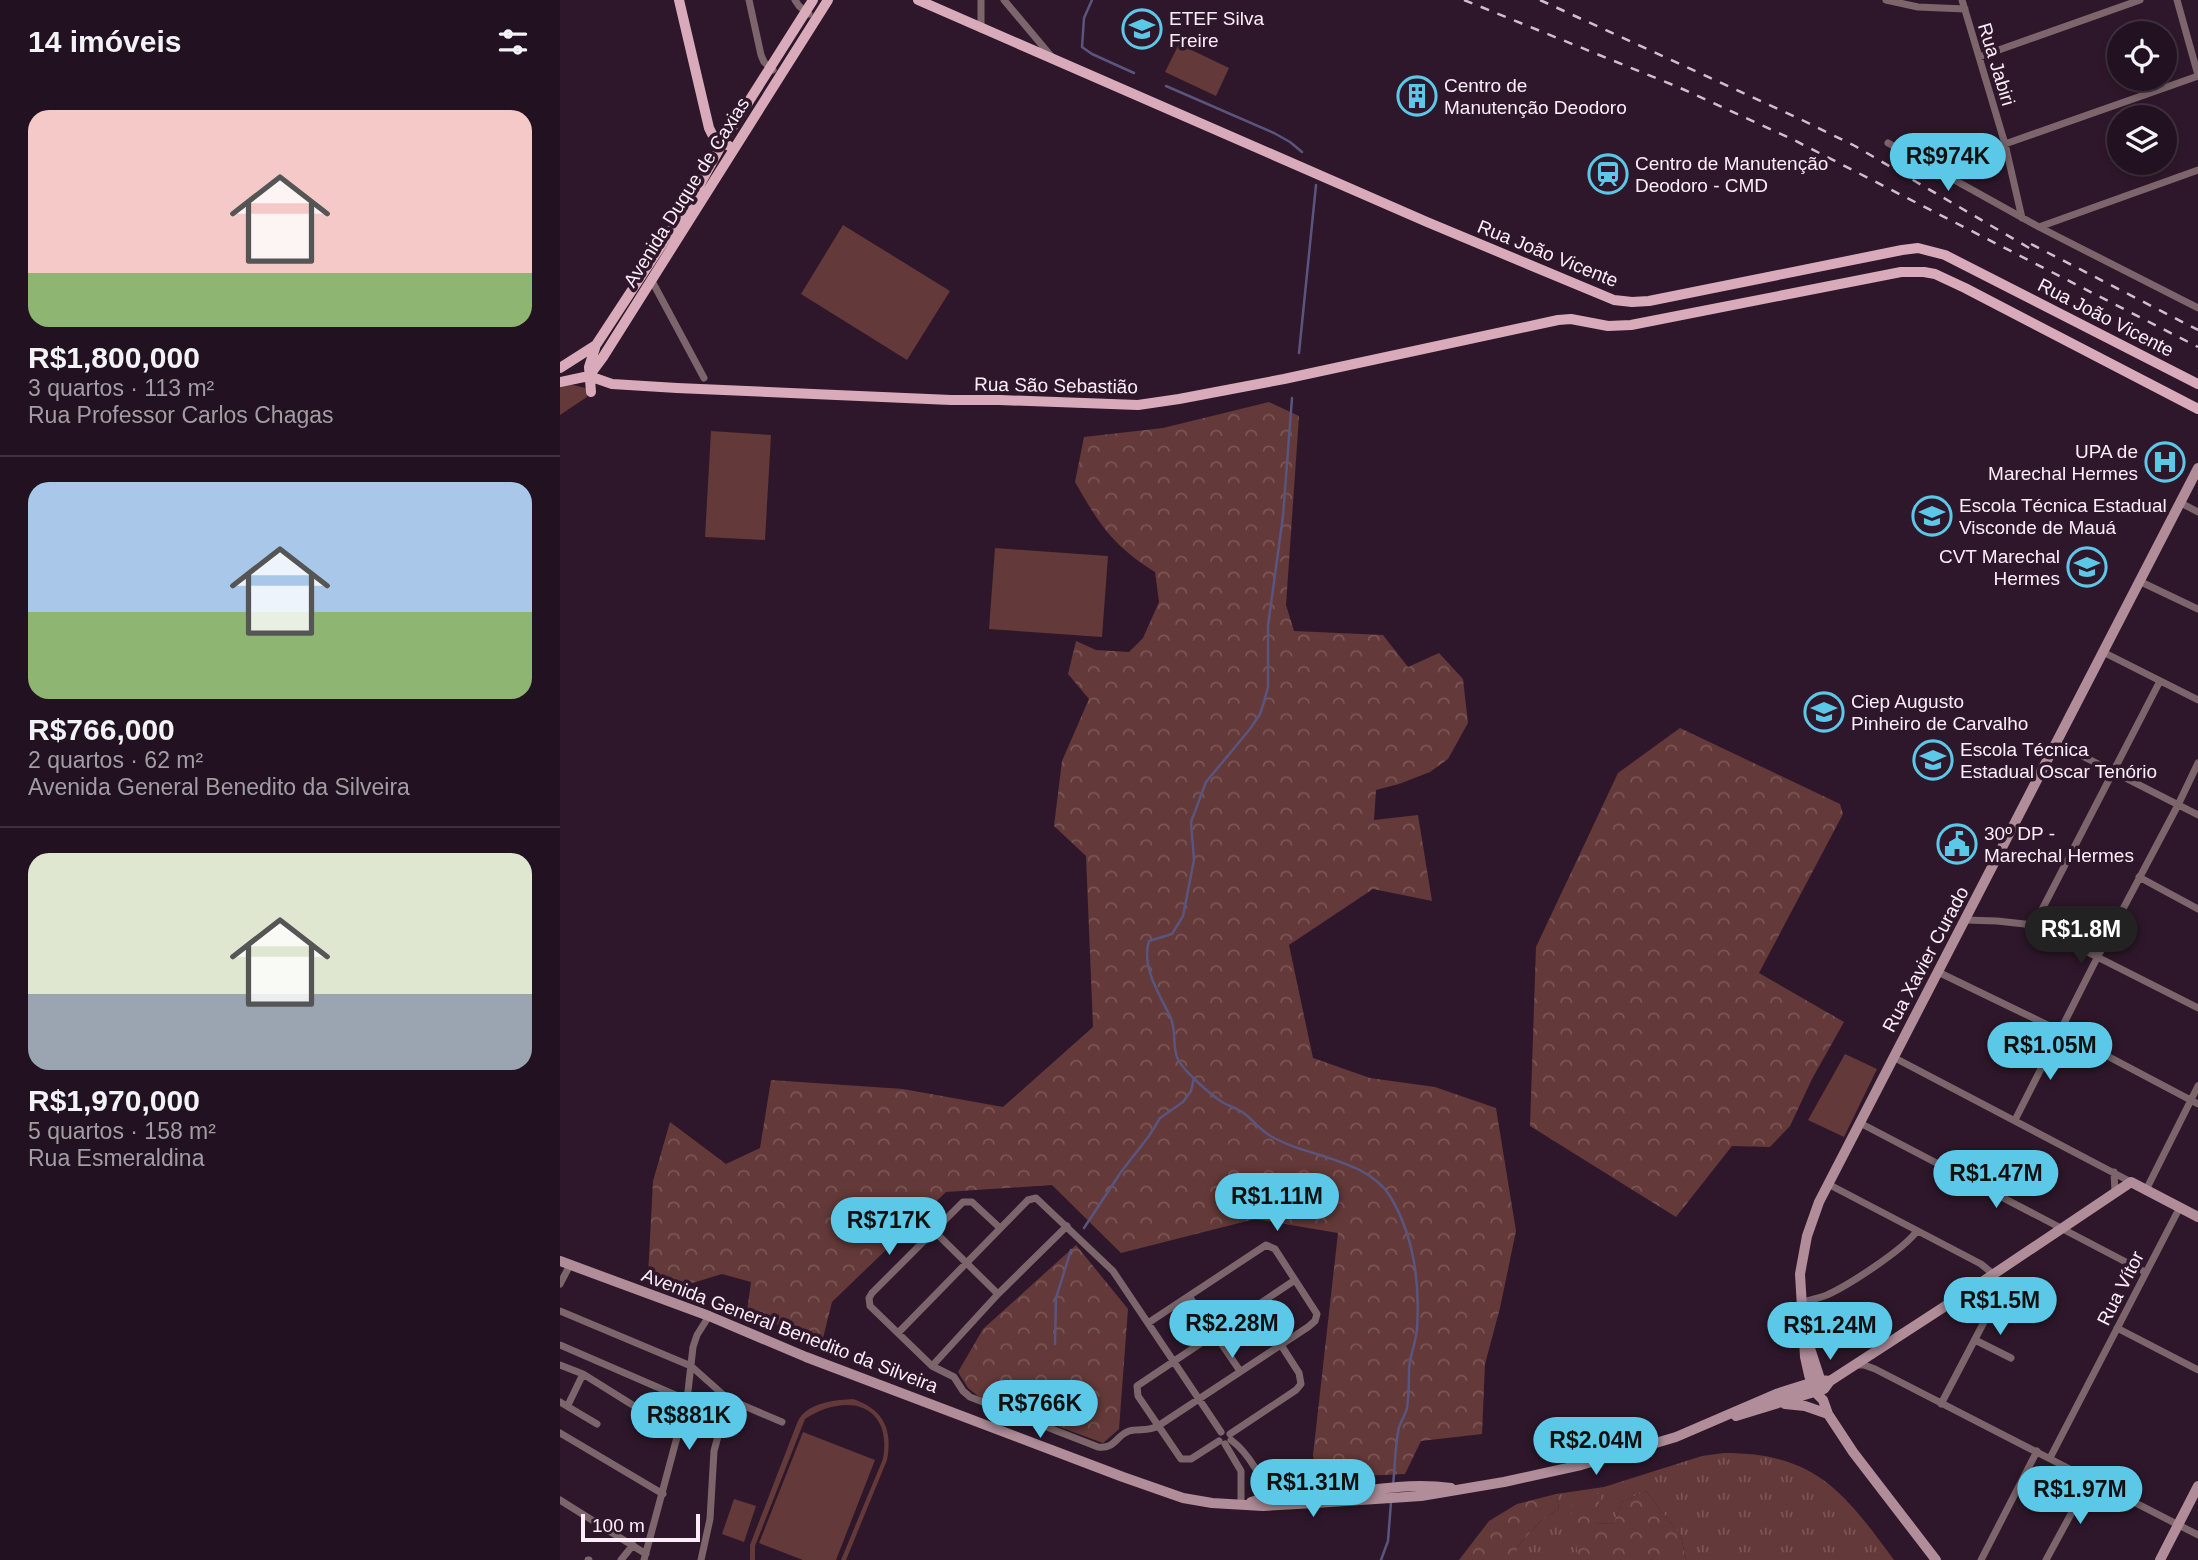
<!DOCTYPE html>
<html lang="pt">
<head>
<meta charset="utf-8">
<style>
	body { margin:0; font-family:Arial,sans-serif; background:#2a1a29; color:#f1f3f6; height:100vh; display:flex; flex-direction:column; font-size:26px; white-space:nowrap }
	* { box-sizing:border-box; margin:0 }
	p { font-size:23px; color:#a29da5 }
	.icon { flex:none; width:38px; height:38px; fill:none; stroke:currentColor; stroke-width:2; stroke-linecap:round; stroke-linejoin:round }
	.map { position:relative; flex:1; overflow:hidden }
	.side { display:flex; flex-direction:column; background:#221120; width:560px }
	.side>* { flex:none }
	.tools { position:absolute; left:1547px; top:21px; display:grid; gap:14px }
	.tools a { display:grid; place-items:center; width:70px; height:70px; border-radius:50%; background:#221120; box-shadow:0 4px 10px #0003,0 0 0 2px #3f313e; font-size:35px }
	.scale { position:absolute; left:21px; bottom:18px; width:119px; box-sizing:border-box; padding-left:7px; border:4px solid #fdedf9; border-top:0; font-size:19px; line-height:24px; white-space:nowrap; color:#fdedf9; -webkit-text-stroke:5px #2e172a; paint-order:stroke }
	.price { position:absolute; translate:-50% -60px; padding:0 16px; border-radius:24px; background:#5bc8e7; color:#111; font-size:23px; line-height:46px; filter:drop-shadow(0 2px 4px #0008) }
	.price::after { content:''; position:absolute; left:50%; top:42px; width:21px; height:16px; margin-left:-10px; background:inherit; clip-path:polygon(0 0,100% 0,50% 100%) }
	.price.current { background:#222; color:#fff }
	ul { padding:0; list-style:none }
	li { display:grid; align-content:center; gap:14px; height:371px; padding:0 28px }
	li+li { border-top:2px solid #3f313e }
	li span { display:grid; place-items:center; height:217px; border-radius:21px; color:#555 }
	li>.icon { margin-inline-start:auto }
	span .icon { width:126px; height:126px; fill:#fffc; stroke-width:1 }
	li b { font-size:30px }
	h2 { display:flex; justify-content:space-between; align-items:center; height:84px; padding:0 28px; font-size:30px }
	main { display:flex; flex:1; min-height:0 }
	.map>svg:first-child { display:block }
</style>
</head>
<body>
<main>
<section class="side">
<h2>14 imóveis<svg class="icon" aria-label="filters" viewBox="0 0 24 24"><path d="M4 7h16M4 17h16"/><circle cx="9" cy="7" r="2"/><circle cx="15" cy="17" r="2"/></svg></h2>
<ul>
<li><span style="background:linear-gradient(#f6c9c9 75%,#8fb573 0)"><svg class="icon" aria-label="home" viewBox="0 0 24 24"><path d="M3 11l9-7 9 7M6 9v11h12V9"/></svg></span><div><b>R$1,800,000</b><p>3 quartos · 113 m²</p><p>Rua Professor Carlos Chagas</p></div></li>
<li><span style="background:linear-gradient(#a9c7e8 60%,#8fb573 0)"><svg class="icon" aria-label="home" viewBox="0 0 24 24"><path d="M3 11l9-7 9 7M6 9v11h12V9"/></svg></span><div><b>R$766,000</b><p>2 quartos · 62 m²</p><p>Avenida General Benedito da Silveira</p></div></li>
<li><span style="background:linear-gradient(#dfe7d0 65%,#9aa5b1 0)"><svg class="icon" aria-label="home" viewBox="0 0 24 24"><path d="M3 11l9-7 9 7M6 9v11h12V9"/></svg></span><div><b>R$1,970,000</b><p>5 quartos · 158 m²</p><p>Rua Esmeraldina</p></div></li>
</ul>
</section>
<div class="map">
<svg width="1638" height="1560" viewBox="0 0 1638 1560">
	<defs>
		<pattern id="grass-tufts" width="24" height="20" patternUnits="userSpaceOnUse" patternTransform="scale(1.75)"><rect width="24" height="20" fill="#643939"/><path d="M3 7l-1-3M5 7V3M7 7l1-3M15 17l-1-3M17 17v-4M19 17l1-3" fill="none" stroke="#7b5656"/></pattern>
		<pattern id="forest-crowns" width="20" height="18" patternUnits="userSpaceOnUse" patternTransform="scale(1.75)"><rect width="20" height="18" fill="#643939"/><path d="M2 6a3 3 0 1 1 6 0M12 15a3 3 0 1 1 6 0" fill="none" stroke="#7b5656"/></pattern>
	</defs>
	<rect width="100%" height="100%" fill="#2e172a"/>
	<path fill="url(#grass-tufts)" d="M1164,1453C1256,1453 1283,1491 1334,1560H1126L1121,1536L1086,1491L1062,1502L1053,1524L1034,1523L1041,1496L1019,1560H957V1547L980,1522L999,1508L996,1494L1044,1487L1142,1456Z"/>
	<path fill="url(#forest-crowns)" d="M709,402L739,416L726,605L734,631L823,635L848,667L879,653L903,679L908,723L888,759L870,772L839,784L816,790L814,820L858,815L872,901L813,889L729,945L753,1058L810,1078L875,1087L936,1108L956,1231L940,1308L925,1364L922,1434L861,1441L845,1474L756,1478L753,1455L778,1233L695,1219L561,1253L492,1185L386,1192L272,1302L262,1342L219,1325L186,1319L191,1282L162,1274L116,1288L88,1276L93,1181L110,1122L166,1164L200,1148L211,1080L343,1089L443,1107L533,1027L526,856L494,826L502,761L529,699L508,674L516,641L536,650L569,652L583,638L599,602L595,572C553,546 539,524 515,482L524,437L603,428Z
		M1120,728L1280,804L1283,814L1199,973L1284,1022L1252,1079L1230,1126L1210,1147L1172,1146L1116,1217L970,1126L976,947L1058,773Z
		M516,1245L568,1309L559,1429L543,1443L419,1397L408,1388L398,1372L423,1329Z
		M1086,1491L1121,1536L1126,1560H1019L1011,1519L1012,1503L1036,1493L1041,1495L1035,1523L1053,1524L1062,1502Z
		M996,1494L999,1508L980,1522L957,1547V1560H899L929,1521L957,1504Z"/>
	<path fill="#643939" d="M619,44L669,68L656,96L605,72Z
		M283,225L390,291L347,360L241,294Z
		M0,382L26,388L27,397L0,415Z
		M151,431L211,435L205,540L145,537Z
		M435,548L548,556L542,637L429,629Z
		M1285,1054L1317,1069L1284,1137L1248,1120Z
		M293,1399C323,1409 333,1429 327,1460L286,1560H281L323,1459C333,1403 285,1392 245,1419L195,1546V1560H190V1545L234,1431C236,1426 238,1419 242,1415C254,1402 276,1400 293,1399Z
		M243,1432L315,1460L276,1560H243L199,1543Z
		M174,1499L196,1506L184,1542L162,1534Z"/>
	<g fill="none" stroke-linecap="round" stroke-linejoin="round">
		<path stroke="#5a557f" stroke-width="2.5" d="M532,0L524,18L522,47L532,54L574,73
			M606,86L714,133L730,142L742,152
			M739,353L756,185
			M732,398L723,516L708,626V687L704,702L700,714L690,729L646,782L631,822L634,860L623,916L612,934L589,941C581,966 599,994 610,1016C617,1031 612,1044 617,1057C620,1068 651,1095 662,1102C669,1106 678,1109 685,1114C693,1120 700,1130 709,1135C744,1157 806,1158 830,1196C854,1236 860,1284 857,1329C856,1343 849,1357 849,1371C849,1383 849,1395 847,1408C845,1417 839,1423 838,1432C835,1449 835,1467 833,1485
			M524,1228L561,1172L589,1136L600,1118L623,1102L631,1091L634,1078
			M495,1344L496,1298L511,1250
			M821,1560L828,1541L831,1502"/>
		<path stroke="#7c666c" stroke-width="7" d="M189,0L201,55L204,62L213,70
			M235,0L239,6L249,14
			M421,0V29
			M444,0L491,56
			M1326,0L1358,7L1405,9
			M1402,0L1445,144L1462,218
			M1617,0L1638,75
			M1419,57L1580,0
			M1328,143L1479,227L1638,308
			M1445,144L1638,76
			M1479,227L1638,170
			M92,281L144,378
			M1621,503L1638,512
			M1581,582L1638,609
			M1543,652L1638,700
			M1497,743L1638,815
			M1579,877L1638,909
			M1405,920L1437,921L1474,925L1638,1008
			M1474,925L1600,681
			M1378,972L1500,1031L1638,1104
			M1333,1057L1571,1182
			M1455,1120L1537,958L1618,805L1638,763
			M1300,1123L1585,1272
			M1554,1172L1555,1192
			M1268,1184L1421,1264L1433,1274
			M1586,1190L1638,1086
			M440,1228L412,1202H403L312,1293L309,1298L310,1306L372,1366L394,1377L403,1391L410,1397L538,1447C556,1449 555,1436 569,1431C579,1428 588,1432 598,1426L748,1327L755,1321L757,1314L715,1249L706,1245L588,1323
			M374,1231L438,1294
			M0,1284L10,1265
			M629,1296L680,1371
			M1241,1303C1250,1300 1259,1298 1267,1295C1289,1285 1343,1250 1357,1231
			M0,1311L131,1366L168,1399L222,1422
			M1557,1328L1638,1370
			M338,1333L468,1200L476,1198L553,1271L661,1432
			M1415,1340L1451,1358
			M0,1345L127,1400
			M0,1365L23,1374L119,1434
			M1296,1365H1304L1315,1369L1638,1535
			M372,1366L438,1294L507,1226
			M0,1402L37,1424
			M1381,1404L1424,1322V1309L1407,1292
			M8,1405L23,1374
			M0,1433L103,1494
			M670,1434L736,1390L741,1384L739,1373L721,1345
			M671,1440C686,1451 709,1483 705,1501
			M659,1441L631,1459H621L578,1396L577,1386L735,1280
			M665,1444L681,1471V1503
			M1490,1458L1620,1207
			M0,1500L86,1554
			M28,1560H29
			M61,1560L73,1545
			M84,1560L127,1400L133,1347L137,1335L149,1316
			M141,1560L150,1519L154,1451L168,1399
			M1421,1560L1477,1451
			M1486,1560L1530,1479"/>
		<path stroke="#b08d98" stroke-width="10" d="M0,1261L149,1316L246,1357L563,1477L623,1498L652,1503L703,1506L755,1503L861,1496L944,1482L1021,1465L1116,1437L1216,1394L1260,1380L1270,1381
			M1247,1339L1262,1385
			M1225,1404L1245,1406L1268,1414
			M1176,1416L1264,1389L1270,1381L1407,1292L1571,1182L1638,1217
			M763,1497C806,1491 847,1482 891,1488
			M691,1502L704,1498L731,1499
			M1376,1560L1293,1452L1268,1414L1263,1400L1255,1392L1249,1375L1245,1357L1240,1274L1247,1236L1259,1202L1638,468
			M1600,1560L1638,1486"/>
		<path stroke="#d9abba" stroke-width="10" d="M119,0L149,128L152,134L169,146
			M358,0L867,222L1054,300L1072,302L1089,301L1342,250L1358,248L1385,255L1638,384
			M0,368L36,345L133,197L163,142L253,0
			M29,376L52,384L117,388L391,400H440L578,405L619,399L724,379L998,320L1011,319L1048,326L1071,325L1341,272H1364L1375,274L1405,288L1638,409
			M0,382L29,376L43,357L268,0
			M31,392L29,367L35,348"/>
		<path stroke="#cfbecb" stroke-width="2.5" stroke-dasharray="9 9" stroke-linecap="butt" d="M904,0L1118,87L1232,139L1638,347
			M980,0L1242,120L1295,146L1476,252
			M1471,244L1638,330"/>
	</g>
	<defs>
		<g id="school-ring" transform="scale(2.0125)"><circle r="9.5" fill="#2e172a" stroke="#5bc8e7" stroke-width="1.5"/><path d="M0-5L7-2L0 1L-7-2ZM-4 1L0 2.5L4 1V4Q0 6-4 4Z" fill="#5bc8e7"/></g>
		<g id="building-ring" transform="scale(2.0125)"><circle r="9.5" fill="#2e172a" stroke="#5bc8e7" stroke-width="1.5"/><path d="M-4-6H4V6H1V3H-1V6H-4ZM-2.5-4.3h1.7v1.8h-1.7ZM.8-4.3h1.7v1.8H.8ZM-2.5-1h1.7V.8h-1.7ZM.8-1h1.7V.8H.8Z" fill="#5bc8e7"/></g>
		<g id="station-ring" transform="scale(2.0125)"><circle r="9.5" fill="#2e172a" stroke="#5bc8e7" stroke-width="1.5"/><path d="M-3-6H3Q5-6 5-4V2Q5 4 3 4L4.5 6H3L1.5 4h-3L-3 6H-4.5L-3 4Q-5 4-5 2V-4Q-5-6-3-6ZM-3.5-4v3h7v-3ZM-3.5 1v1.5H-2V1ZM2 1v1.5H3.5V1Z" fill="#5bc8e7"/></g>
		<g id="hospital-ring" transform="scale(2.0125)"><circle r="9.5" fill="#2e172a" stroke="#5bc8e7" stroke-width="1.5"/><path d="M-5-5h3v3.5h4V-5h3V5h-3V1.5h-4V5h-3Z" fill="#5bc8e7"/></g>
		<g id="university-ring" transform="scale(2.0125)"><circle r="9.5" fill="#2e172a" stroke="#5bc8e7" stroke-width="1.5"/><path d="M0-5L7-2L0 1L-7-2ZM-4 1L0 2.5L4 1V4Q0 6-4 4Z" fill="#5bc8e7"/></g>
		<g id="civic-ring" transform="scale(2.0125)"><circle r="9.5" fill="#2e172a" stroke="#5bc8e7" stroke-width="1.5"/><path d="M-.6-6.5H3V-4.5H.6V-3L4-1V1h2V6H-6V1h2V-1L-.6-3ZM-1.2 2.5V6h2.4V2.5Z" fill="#5bc8e7"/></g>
	</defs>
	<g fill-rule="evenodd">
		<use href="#school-ring" x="582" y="29"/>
		<use href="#building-ring" x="857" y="96"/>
		<use href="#station-ring" x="1048" y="174"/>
		<use href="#hospital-ring" x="1605" y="462"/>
		<use href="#university-ring" x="1372" y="516"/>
		<use href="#school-ring" x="1527" y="567"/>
		<use href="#school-ring" x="1264" y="712"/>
		<use href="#university-ring" x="1373" y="760"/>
		<use href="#civic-ring" x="1397" y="844"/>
	</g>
	<g text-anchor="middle" stroke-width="7" stroke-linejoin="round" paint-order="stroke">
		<g font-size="19" fill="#fdedf9" stroke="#2e172a" text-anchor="start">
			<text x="609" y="25">ETEF Silva<tspan x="609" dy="22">Freire</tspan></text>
			<text x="884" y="92">Centro de<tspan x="884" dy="22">Manutenção Deodoro</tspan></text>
			<text x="1075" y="170">Centro de Manutenção<tspan x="1075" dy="22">Deodoro - CMD</tspan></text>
			<text x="1578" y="458" text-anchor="end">UPA de<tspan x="1578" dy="22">Marechal Hermes</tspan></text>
			<text x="1399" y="512">Escola Técnica Estadual<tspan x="1399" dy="22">Visconde de Mauá</tspan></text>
			<text x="1500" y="563" text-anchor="end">CVT Marechal<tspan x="1500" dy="22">Hermes</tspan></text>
			<text x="1291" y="708">Ciep Augusto<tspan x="1291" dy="22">Pinheiro de Carvalho</tspan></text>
			<text x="1400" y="756">Escola Técnica<tspan x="1400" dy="22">Estadual Oscar Tenório</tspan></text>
			<text x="1424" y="840">30º DP -<tspan x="1424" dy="22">Marechal Hermes</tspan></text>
		</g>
		<g font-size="19" fill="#fdedf9" stroke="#2e172a">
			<text transform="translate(1437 64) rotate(73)" y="7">Rua Jabiri</text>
			<text transform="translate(126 192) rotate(-58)" y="7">Avenida Duque de Caxias</text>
			<text transform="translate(988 253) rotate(22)" y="7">Rua João Vicente</text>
			<text transform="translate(1546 317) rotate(27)" y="7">Rua João Vicente</text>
			<text transform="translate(496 385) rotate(1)" y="7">Rua São Sebastião</text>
			<text transform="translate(1365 959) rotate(-62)" y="7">Rua Xavier Curado</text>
			<text transform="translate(1560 1288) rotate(-63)" y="7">Rua Vítor</text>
			<text transform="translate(230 1330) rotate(21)" y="7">Avenida General Benedito da Silveira</text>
		</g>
	</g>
</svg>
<div class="tools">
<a><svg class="icon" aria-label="locate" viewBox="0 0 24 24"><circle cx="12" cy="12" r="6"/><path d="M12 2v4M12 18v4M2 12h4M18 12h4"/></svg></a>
<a><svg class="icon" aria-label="layers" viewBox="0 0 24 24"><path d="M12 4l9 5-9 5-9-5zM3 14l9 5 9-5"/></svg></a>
</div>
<div class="scale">100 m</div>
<b class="price" style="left:1388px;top:193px">R$974K</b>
<b class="price current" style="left:1521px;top:966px">R$1.8M</b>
<b class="price" style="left:1490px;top:1082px">R$1.05M</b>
<b class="price" style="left:1436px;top:1210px">R$1.47M</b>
<b class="price" style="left:717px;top:1233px">R$1.11M</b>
<b class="price" style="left:329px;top:1257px">R$717K</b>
<b class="price" style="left:1440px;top:1337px">R$1.5M</b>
<b class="price" style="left:672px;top:1360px">R$2.28M</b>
<b class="price" style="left:1270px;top:1362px">R$1.24M</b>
<b class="price" style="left:480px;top:1440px">R$766K</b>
<b class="price" style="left:129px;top:1452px">R$881K</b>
<b class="price" style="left:1036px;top:1477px">R$2.04M</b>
<b class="price" style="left:753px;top:1519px">R$1.31M</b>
<b class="price" style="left:1520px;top:1526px">R$1.97M</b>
</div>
</main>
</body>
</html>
